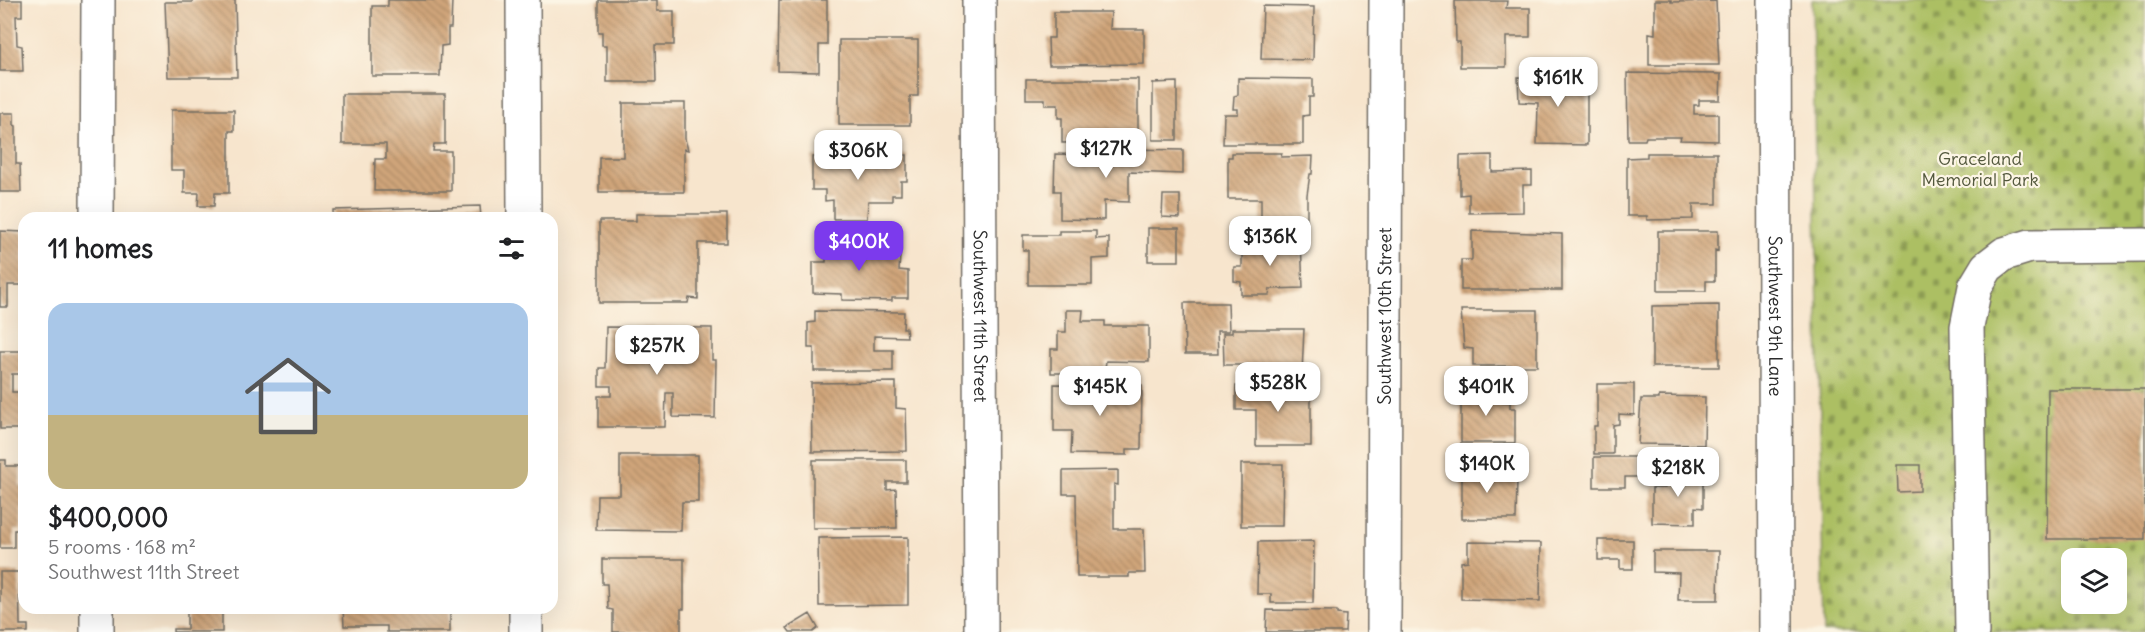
<!DOCTYPE html>
<html lang="en">
<head>
<meta charset="utf-8">
<style>
	body { margin:0; font-family:Delius,sans-serif; background:#f2f2f2; color:#202124; height:100vh; display:flex; flex-direction:column; font-size:22px; white-space:nowrap }
	* { box-sizing:border-box; margin:0 }
	p { font-size:20px; color:#757577 }
	.icon { flex:none; width:33px; height:33px; fill:none; stroke:currentColor; stroke-width:2; stroke-linecap:round; stroke-linejoin:round }
	.map { position:relative; flex:1; overflow:hidden }
	.side { position:absolute; left:18px; top:212px; width:540px; height:402px; display:flex; flex-direction:column; background:#fff; border-radius:18px; box-shadow:0 6px 24px #0002 }
	.side>* { flex:none }
	.controls { position:absolute; left:2061px; top:548px; display:grid; gap:12px }
	.controls a { display:grid; place-items:center; width:66px; height:66px; border-radius:12px; background:#fff; box-shadow:0 6px 24px #0002; font-size:30px }
	.price { position:absolute; translate:-50% -51px; padding:0 14px; border-radius:12px; background:#fff; color:#222; font-size:20px; line-height:39px; filter:drop-shadow(0 2px 3px #0008) }
	.price::after { content:''; position:absolute; left:50%; top:36px; width:18px; height:14px; margin-left:-9px; background:inherit; clip-path:polygon(0 0,100% 0,50% 100%) }
	.price.current { background:#7c3aed; color:#fff }
	ul { padding:0; list-style:none }
	li { display:grid; align-content:center; gap:12px; height:318px; padding:0 30px }
	li span { display:grid; place-items:center; height:186px; border-radius:18px; color:#555 }
	li>.icon { margin-inline-start:auto }
	span .icon { width:108px; height:108px; fill:#fffc; stroke-width:1 }
	li b { font-size:26px }
	h2 { display:flex; justify-content:space-between; align-items:center; height:72px; padding:0 30px; font-size:26px }
	.map>svg:first-child { display:block }
</style>
</head>
<body>
<div class="map">
<svg width="2145" height="632" viewBox="0 0 2145 632">
	<defs>
		<pattern id="cemetery-stones" width="16" height="16" patternUnits="userSpaceOnUse" patternTransform="scale(1.5)"><rect width="16" height="16" fill="#acbf63"/><path d="M2 7V4a2 2 0 0 1 4 0v3zM10 15v-3a2 2 0 0 1 4 0v3z" fill="#8c9b52"/></pattern>
		<pattern id="building-back-hatch" width="6" height="6" patternUnits="userSpaceOnUse" patternTransform="scale(1.5)"><rect width="6" height="6" fill="#d0a57a"/><path d="M-1 5l2 2M0 0l6 6M5-1l2 2" fill="none" stroke="#a98764"/></pattern>
	</defs>
	<rect width="100%" height="100%" fill="#fcf5e5"/>
	<filter id="ink" filterUnits="userSpaceOnUse"><feTurbulence type="fractalNoise" baseFrequency=".0167" numOctaves="2"/><feDisplacementMap in="SourceGraphic" scale="12" xChannelSelector="R" yChannelSelector="G"/><feConvolveMatrix kernelMatrix="1 2 1 2 8 2 1 2 1" color-interpolation-filters="sRGB"/></filter>
	<filter id="wash" filterUnits="userSpaceOnUse"><feTurbulence type="fractalNoise" baseFrequency=".008" numOctaves="4" result="noise"/><feDisplacementMap in="SourceGraphic" scale="24" xChannelSelector="R" yChannelSelector="G"/><feGaussianBlur stdDeviation="1.35" result="paint"/><feColorMatrix in="noise" values="0 0 0 0 0 0 0 0 0 0 0 0 0 0 0 0 0 1.4 0 .05"/><feComposite in="paint" operator="in"/></filter>
	<g filter="url(#wash)">
		<rect width="100%" height="100%" fill="#f7e5cd"/>
		<path fill="url(#cemetery-stones)" stroke="#6c7547" stroke-width="1.5" fill-rule="evenodd" d="M1812,0H2145V632H1824ZM2072,558H2116V603H2072Z"/>
		<g id="blocks">
			<path fill="url(#building-back-hatch)" d="M0,0H22V16H16L17,45L22,46L23,71H0Z
				M193,0H235L237,77H168L165,2H193Z
				M388,0H452L451,28H448V45L441,46L440,76H372V6H388Z
				M598,0H657V11H674V45H655L656,82H607V45H602V32H598Z
				M779,0H827V45H819V72L778,71Z
				M1655,0H1671V2L1716,1L1719,65H1649V33L1655,34Z
				M1455,1H1507L1506,8H1530V37H1506V67H1460V42H1456Z
				M1263,6L1314,7L1313,60L1261,59Z
				M1054,12H1111L1110,29H1144V64L1049,65L1048,38H1054Z
				M839,40H918V96H910V125H839Z
				M1627,73L1721,74L1720,100H1699V105H1694V114H1718V141L1680,140L1681,137H1646L1645,140H1628Z
				M1518,77L1587,78V145L1537,144L1538,103L1519,102Z
				M1238,78L1313,79V97H1309V115L1303,116V144H1223L1224,114H1238V109H1233L1234,96L1238,95Z
				M1026,79H1138V141L1062,143V118H1058V105H1045V99H1026Z
				M1177,82V140H1153V83Z
				M342,94H445V144H434L433,151H451V191H374L375,159H386V144H342Z
				M623,103H685V139L688,150L684,149V192H599V157H623Z
				M171,110H234V131H229V193H215L214,206H198L199,193H184V170H171Z
				M0,113H14V125L16,126V164H20L21,192H0Z
				M1126,149L1183,150V174L1129,172V202L1104,201V220L1060,219V191H1054L1055,154L1126,156Z
				M1232,153H1282L1281,157L1313,156L1312,174H1310L1307,195V222H1261V199H1228V157H1232Z
				M1647,153H1717V204H1693V219L1647,220V216H1627V158L1647,157Z
				M843,154L907,155V181H901V195H892V201H868L867,219H833V200L825,201V190H812V157H843Z
				M1492,155V172L1532,171V185H1523V212L1469,213V194L1460,195V156Z
				M1163,195H1180V218L1162,217Z
				M480,206L481,218H333V210Z
				M636,214H727V243H698V299L689,298L688,303H599V221H636Z
				M1148,228H1179V261H1148Z
				M0,231L24,232V285H8V307H0Z
				M1059,231H1096V239L1109,238V258L1092,259V285H1028V250H1023V235H1059Z
				M1472,231L1562,234V290H1461V260H1472Z
				M1658,231H1718V251L1715,250V281H1706V291H1658Z
				M834,232H867V251H882L883,256H900L899,270L908,271V298H892V301L842,300V294L813,293V262H826V250H834Z
				M1242,242H1301L1303,288L1270,289L1269,295H1241V282L1234,281V267H1242Z
				M1184,303H1228L1229,331H1217L1218,354H1185Z
				M1719,305V367H1652V306Z
				M1066,310H1083L1082,321H1105V326H1149V362L1106,361L1105,369H1084L1083,373H1051V349H1058V332H1066Z
				M1461,310H1537V366H1473V349L1464,348Z
				M815,311L904,312L903,328H906L907,337L874,336V350H893V371H814V348H808V323L815,322Z
				M606,327L712,328V360H716L715,418L673,417V393H666L665,427H598V396H611V386H599V368H605Z
				M1232,329H1304L1302,373L1259,374V365H1224L1223,333H1232Z
				M0,351H23L22,374H12V392H24L23,429H0Z
				M1251,381H1278V386H1311V446H1256V410H1236V386H1252Z
				M896,382V408L906,409L907,451L812,452L811,383Z
				M1054,384L1142,385L1141,449H1127V455L1071,454L1072,431H1054Z
				M1597,384H1634V415L1619,414V424L1613,425V454H1594V426H1597Z
				M1461,385L1493,386L1492,402H1510V408H1515V443H1461Z
				M2048,389H2145V539H2047Z
				M1659,396L1705,397L1704,445L1638,444L1641,399H1659Z
				M620,455H698V502H682L681,531L596,530L597,495H620Z
				M1594,457H1638V477H1625V487H1594Z
				M0,460H6V466H21L20,486H24V508H22L21,530H14V548H0Z
				M813,460H906V482H887V490L896,489L897,528H813Z
				M1462,463H1494V479H1517L1516,519H1462Z
				M1241,464H1283L1282,526H1241Z
				M1897,465H1920V491L1898,492Z
				M1118,470V485L1114,484V529H1144L1145,573H1129V577H1077L1076,494H1063V471Z
				M1665,471L1703,472V508L1695,507V524L1652,523V488H1665Z
				M908,537V605L819,606L818,538Z
				M1598,540H1633V569H1620V560H1598Z
				M1314,541L1313,603H1271V594H1257L1258,542Z
				M1468,542L1541,543L1540,601L1461,599V562L1468,561Z
				M1653,551H1719L1718,600H1678L1679,573L1653,572Z
				M602,559H684V609H681V632H613V610L608,609L607,584H602Z
				M0,572H19L20,625H28V632H0Z
				M187,608H222V632H173V629H187Z
				M343,608H450V632H387V626H344Z
				M1267,610L1337,611V614L1346,615L1345,632H1266Z
				M810,614L818,628L813,632H790L787,628Z"/>
		</g>
	</g>
	<g filter="url(#ink)">
		<use href="#blocks" fill-opacity="0" stroke="#726c64" stroke-width="1.5"/>
		<g fill="none" stroke-linecap="round" stroke-linejoin="round">
			<g stroke="#726c64" stroke-width="36">
				<g id="minor">
					<path d="M523,0L524,218"/>
					<path id="s1" d="M979,0L981,632"/>
					<path id="s2" d="M1774,0L1776,632"/>
					<path d="M97,218L98,0"/>
					<path d="M526,608V632"/>
					<path d="M97,632V608"/>
					<path id="s3" d="M1384,632L1386,0"/>
					<path d="M1972,632L1967,327L1975,287L1987,267L2004,254L2030,246L2145,245"/>
				</g>
			</g>
			<use href="#minor" stroke="#fff" stroke-width="33"/>
		</g>
	</g>
	<g text-anchor="middle" stroke-width="4.5" stroke-linejoin="round" paint-order="stroke">
		<g font-size="18" fill="#52573c" stroke="#fcf5e5">
			<text x="1980" y="165">Graceland<tspan x="1980" dy="21">Memorial Park</tspan></text>
		</g>
		<g font-size="18" fill="#2b2b2b" stroke="#fcf5e5">
			<text dy="6" stroke="none"><textPath href="#s1" startOffset="316">Southwest 11th Street</textPath></text>
			<text dy="6" stroke="none"><textPath href="#s3" startOffset="316">Southwest 10th Street</textPath></text>
			<text dy="6" stroke="none"><textPath href="#s2" startOffset="316">Southwest 9th Lane</textPath></text>
		</g>
	</g>
</svg>
<div class="controls">
<a><svg class="icon" aria-label="layers" viewBox="0 0 24 24"><path d="M12 4l9 5-9 5-9-5zM3 14l9 5 9-5"/></svg></a>
</div>
<b class="price" style="left:1558px;top:108px">$161K</b>
<b class="price" style="left:1106px;top:179px">$127K</b>
<b class="price" style="left:858px;top:181px">$306K</b>
<b class="price" style="left:1270px;top:267px">$136K</b>
<b class="price current" style="left:859px;top:272px">$400K</b>
<b class="price" style="left:657px;top:376px">$257K</b>
<b class="price" style="left:1278px;top:413px">$528K</b>
<b class="price" style="left:1100px;top:417px">$145K</b>
<b class="price" style="left:1486px;top:417px">$401K</b>
<b class="price" style="left:1487px;top:494px">$140K</b>
<b class="price" style="left:1678px;top:498px">$218K</b>
<section class="side">
<h2>11 homes<svg class="icon" aria-label="filters" viewBox="0 0 24 24"><path d="M4 7h16M4 17h16"/><circle cx="9" cy="7" r="2"/><circle cx="15" cy="17" r="2"/></svg></h2>
<ul>
<li><span style="background:linear-gradient(#a9c7e8 60%,#c2b280 0)"><svg class="icon" aria-label="home" viewBox="0 0 24 24"><path d="M3 11l9-7 9 7M6 9v11h12V9"/></svg></span><div><b>$400,000</b><p>5 rooms · 168 m²</p><p>Southwest 11th Street</p></div></li>
</ul>
</section>
</div>
</body>
</html>
